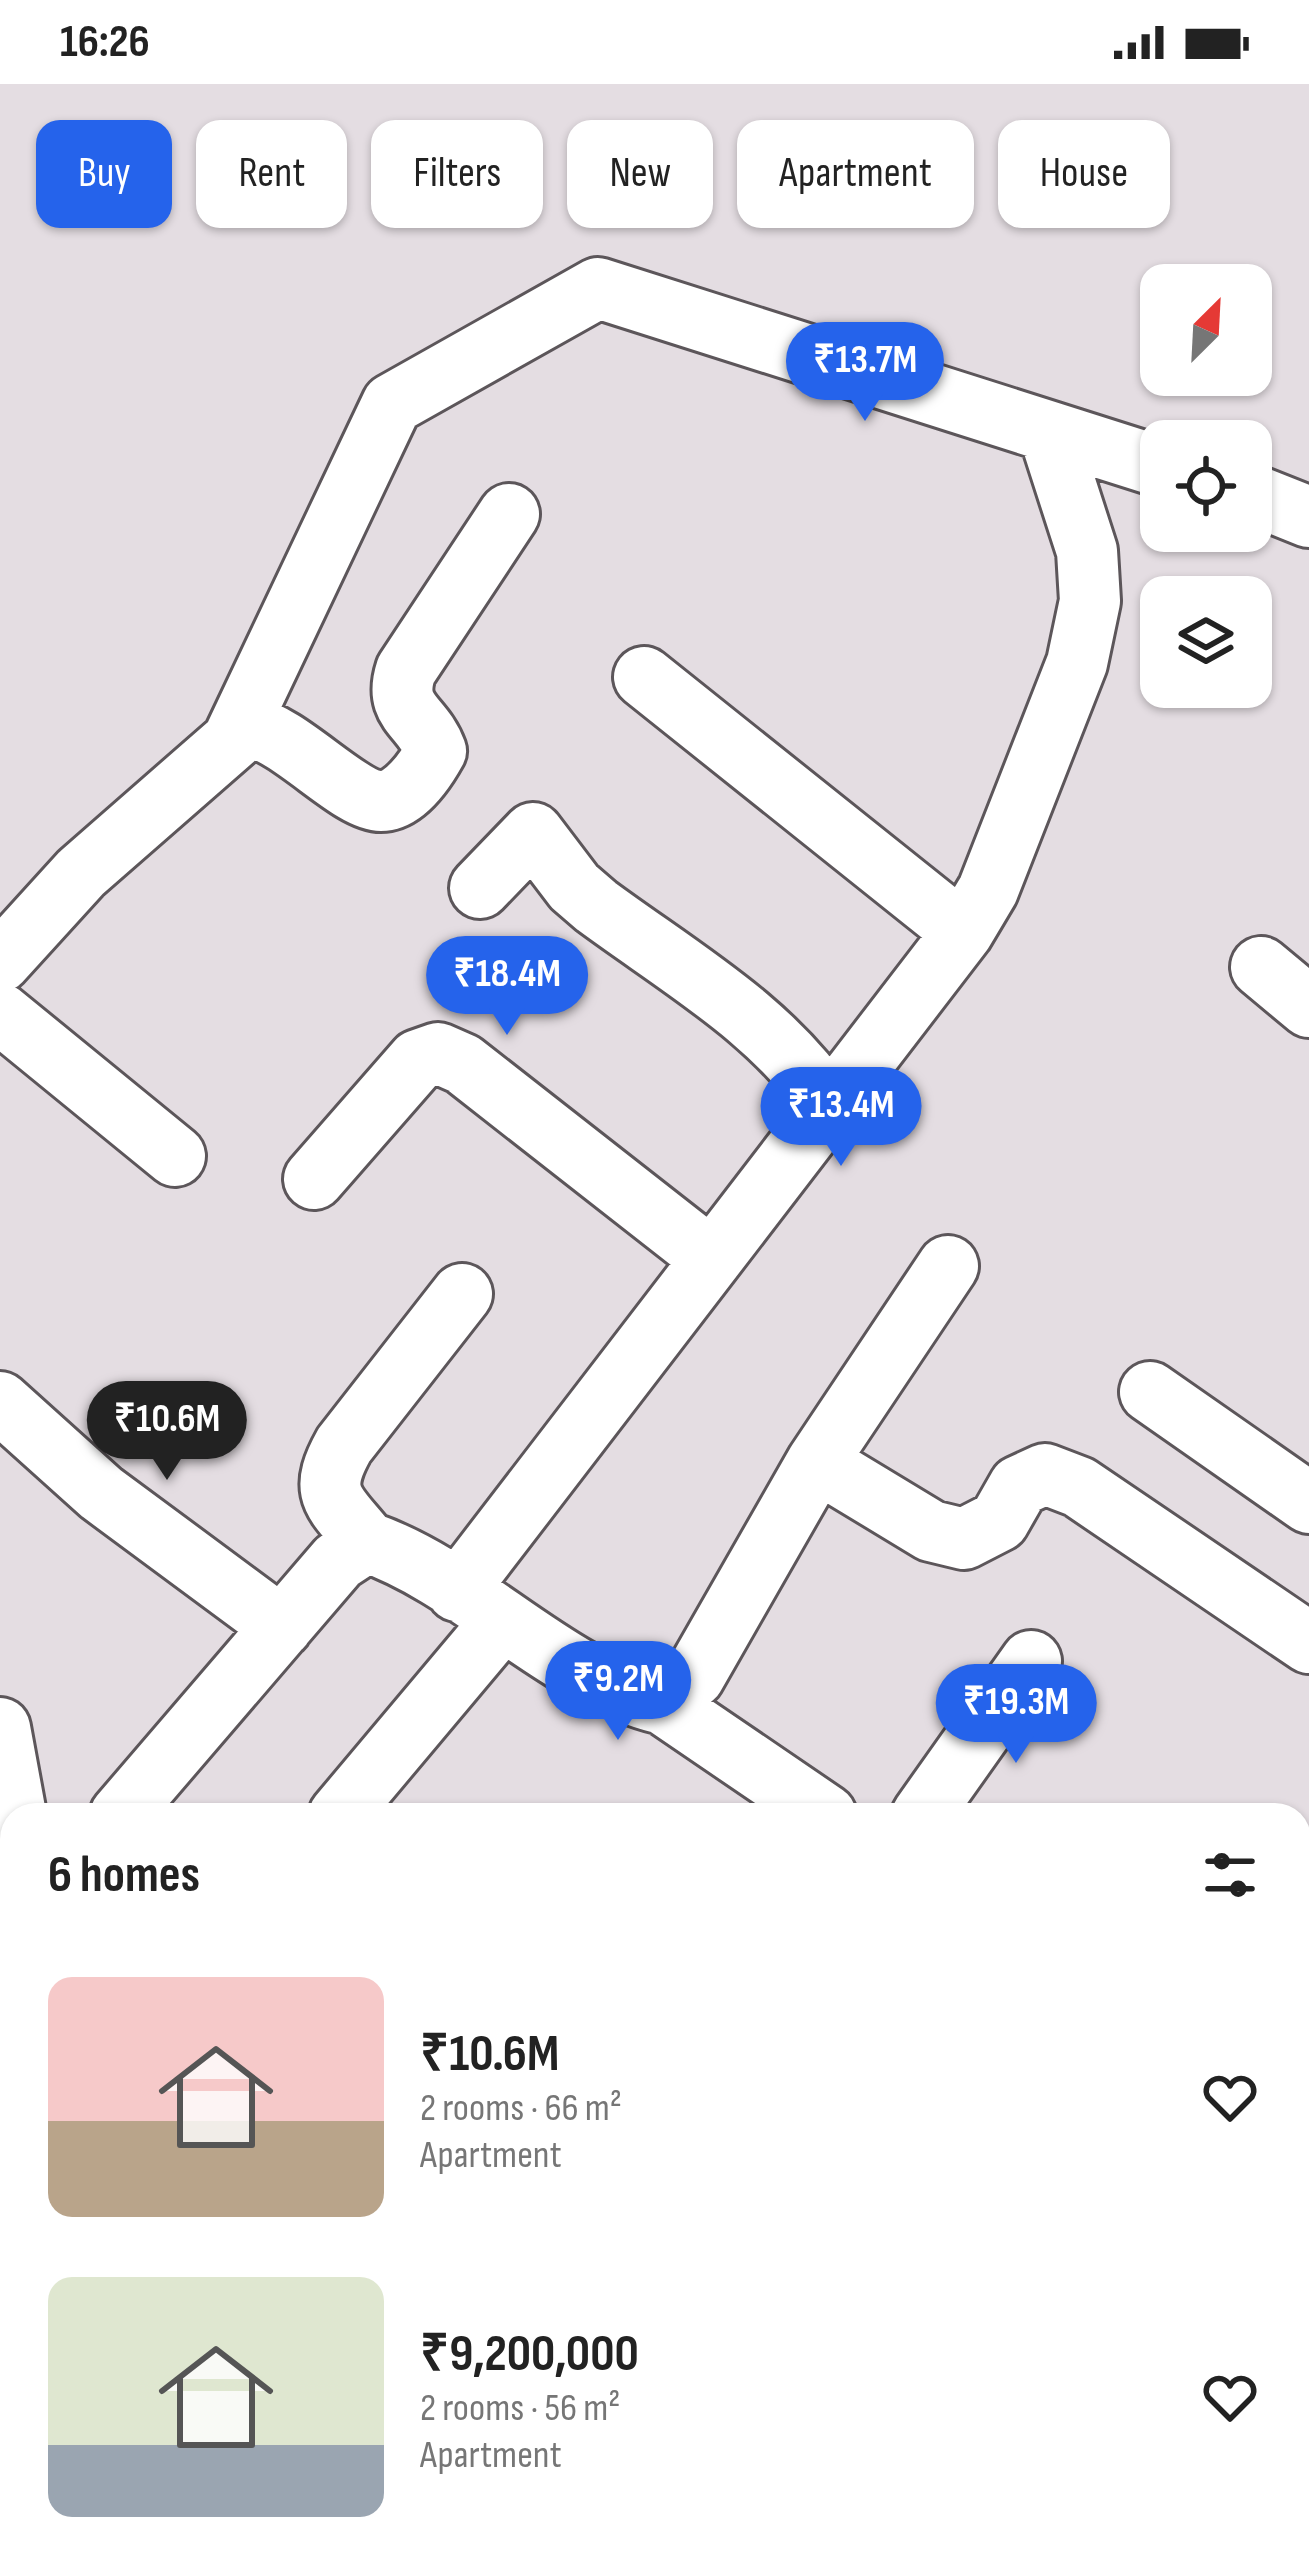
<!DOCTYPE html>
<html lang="en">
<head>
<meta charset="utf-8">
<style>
	body { margin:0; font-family:"Sofia Sans Condensed",sans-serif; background:#f6f6f6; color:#222; height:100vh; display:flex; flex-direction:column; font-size:45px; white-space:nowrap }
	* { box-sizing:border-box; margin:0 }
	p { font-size:39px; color:#767676 }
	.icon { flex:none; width:66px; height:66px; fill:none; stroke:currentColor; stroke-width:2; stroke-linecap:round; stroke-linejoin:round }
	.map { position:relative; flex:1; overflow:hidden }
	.panel { position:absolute; left:0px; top:1719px; width:1311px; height:771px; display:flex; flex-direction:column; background:#fff; border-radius:36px 36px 0 0; box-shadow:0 3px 9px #0004 }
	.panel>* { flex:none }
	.banner { position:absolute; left:36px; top:36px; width:1239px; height:108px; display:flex; gap:24px }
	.needle { width:78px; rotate:24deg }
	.tools { position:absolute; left:1140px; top:180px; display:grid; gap:24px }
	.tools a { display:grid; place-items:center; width:132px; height:132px; border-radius:24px; background:#fff; box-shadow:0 3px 9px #0004; font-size:60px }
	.price { position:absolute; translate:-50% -102px; padding:0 27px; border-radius:42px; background:#2563eb; color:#fff; font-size:39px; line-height:78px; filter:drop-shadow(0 3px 6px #0008) }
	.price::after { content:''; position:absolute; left:50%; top:72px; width:36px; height:27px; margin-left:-18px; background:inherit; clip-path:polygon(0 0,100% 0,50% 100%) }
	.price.current { background:#222; color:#fff }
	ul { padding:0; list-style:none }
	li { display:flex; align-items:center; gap:36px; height:300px; padding:0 48px }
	li span { display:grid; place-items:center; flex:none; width:336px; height:240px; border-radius:24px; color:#555 }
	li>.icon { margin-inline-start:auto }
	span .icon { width:144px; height:144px; fill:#fffc; stroke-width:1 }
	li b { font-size:51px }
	h2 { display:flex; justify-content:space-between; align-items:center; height:144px; padding:0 48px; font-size:51px }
	.pill { padding:0 42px; border-radius:24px; background:#fff; box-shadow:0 3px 9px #0004; font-size:42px; line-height:108px }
	.pill.current { background:#2563eb; color:#fff }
	.status { display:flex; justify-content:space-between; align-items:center; height:84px; padding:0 60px; background:#fff; direction:ltr }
	.status svg { height:33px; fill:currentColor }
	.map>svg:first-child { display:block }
</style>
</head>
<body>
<div class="status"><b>16:26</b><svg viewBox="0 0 49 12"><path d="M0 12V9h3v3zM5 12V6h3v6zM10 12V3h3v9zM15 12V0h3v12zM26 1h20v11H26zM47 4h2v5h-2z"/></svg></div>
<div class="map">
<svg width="1309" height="2488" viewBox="0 0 1309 2488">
	<rect width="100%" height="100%" fill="#e4dde2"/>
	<path fill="#bcb3b4" stroke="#a39a9c" stroke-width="3" d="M12,2033V2072L4,2081L0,2078V2045Z
		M16,2478H54L44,2488H7Z
		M769,2478H834L827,2488H783Z"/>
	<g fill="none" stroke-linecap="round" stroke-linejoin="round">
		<g stroke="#5c565a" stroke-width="66">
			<path id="minor" d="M1251,410L1309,433
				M644,593L963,848
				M235,651L392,320L598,204L1161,383
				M480,804L533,749L574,803L596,822C677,882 773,936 829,1022
				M0,878L81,789L249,642C292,651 349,717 381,717C405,717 426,685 436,667C423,631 392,629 406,586L509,430
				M1261,883L1309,923
				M0,929L175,1072
				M314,1095L418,976L438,969L463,980L712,1175
				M1150,1308L1309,1419
				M0,1318L101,1409L282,1543
				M817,1378L931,1447L964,1455L999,1437L1019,1402L1045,1390L1079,1403L1309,1559
				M367,1458C335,1418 316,1411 344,1361L462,1210
				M457,1507L963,848L988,806L1077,579L1090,517L1087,467L1049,349
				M663,1620L826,1731
				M0,1644L16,1731
				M120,1731L338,1477L367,1458C473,1495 552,1593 663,1620L694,1593L817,1378L948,1182
				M339,1731L502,1537
				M922,1731L1031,1577
				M1299,1815L1309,1803
				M0,2027L12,2018
				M0,2118L12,2132
				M1299,2214L1309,2207
				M397,2478L415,2488
				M1271,2478L1295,2488
				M617,2488L621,2478
				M1095,2488L1096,2478"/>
		</g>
		<use href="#minor" stroke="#fff" stroke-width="60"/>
	</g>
</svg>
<div class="tools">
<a><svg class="needle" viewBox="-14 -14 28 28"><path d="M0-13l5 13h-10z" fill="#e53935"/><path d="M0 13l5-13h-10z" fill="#767676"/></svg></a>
<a><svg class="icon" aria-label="locate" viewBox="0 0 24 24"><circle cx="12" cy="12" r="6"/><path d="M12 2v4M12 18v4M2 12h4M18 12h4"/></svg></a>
<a><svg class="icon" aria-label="layers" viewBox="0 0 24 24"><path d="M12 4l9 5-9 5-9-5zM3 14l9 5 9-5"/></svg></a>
</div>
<b class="price" style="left:865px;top:340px">₹13.7M</b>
<b class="price" style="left:507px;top:954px">₹18.4M</b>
<b class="price" style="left:841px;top:1085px">₹13.4M</b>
<b class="price current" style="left:167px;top:1399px">₹10.6M</b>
<b class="price" style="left:618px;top:1659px">₹9.2M</b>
<b class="price" style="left:1016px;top:1682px">₹19.3M</b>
<div class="banner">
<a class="pill current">Buy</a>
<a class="pill">Rent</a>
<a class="pill">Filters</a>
<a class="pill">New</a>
<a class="pill">Apartment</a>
<a class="pill">House</a>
</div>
<section class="panel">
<h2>6 homes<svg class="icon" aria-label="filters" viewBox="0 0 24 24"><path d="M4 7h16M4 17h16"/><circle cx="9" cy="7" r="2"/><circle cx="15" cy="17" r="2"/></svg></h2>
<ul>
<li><span style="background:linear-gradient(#f6c9c9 60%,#b9a48a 0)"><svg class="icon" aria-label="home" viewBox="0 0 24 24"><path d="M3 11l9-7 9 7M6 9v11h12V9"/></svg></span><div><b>₹10.6M</b><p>2 rooms · 66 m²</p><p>Apartment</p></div><svg class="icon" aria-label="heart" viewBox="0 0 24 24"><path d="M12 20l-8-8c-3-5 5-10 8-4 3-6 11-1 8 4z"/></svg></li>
<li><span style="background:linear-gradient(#dfe7d0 70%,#9aa5b1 0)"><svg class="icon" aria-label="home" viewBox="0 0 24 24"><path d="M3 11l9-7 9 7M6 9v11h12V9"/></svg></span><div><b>₹9,200,000</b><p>2 rooms · 56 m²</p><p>Apartment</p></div><svg class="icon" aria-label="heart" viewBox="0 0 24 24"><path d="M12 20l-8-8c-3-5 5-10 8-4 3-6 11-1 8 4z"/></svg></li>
</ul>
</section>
</div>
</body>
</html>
